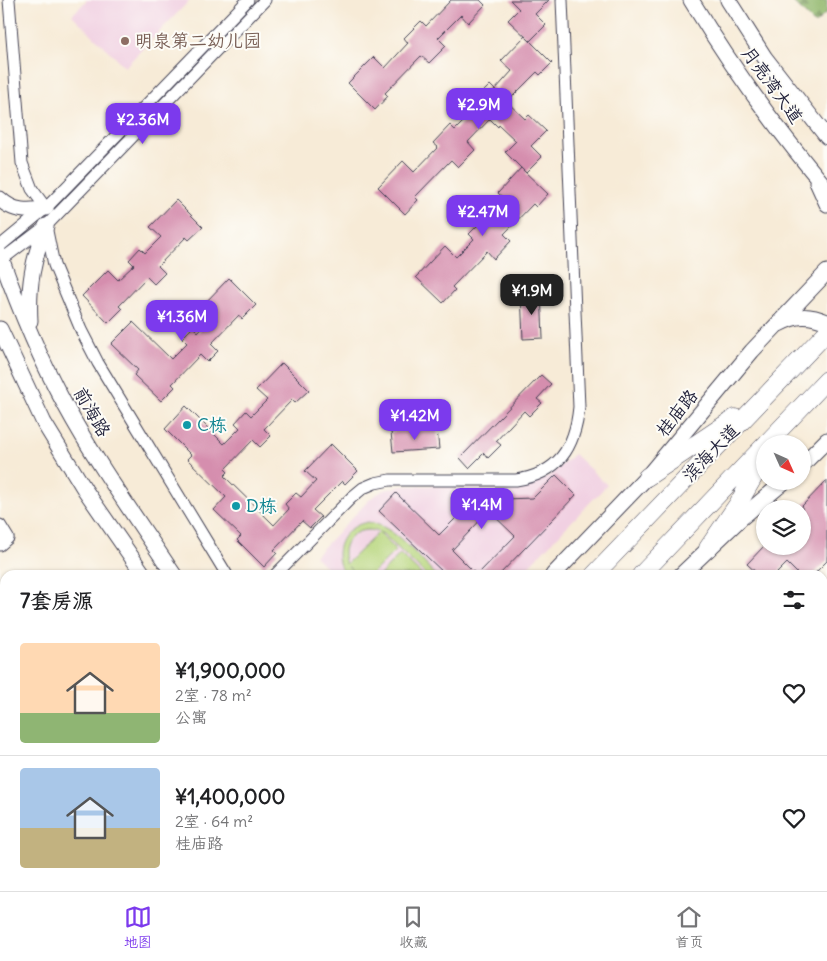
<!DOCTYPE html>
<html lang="zh">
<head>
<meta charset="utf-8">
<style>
	body { margin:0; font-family:Delius,"LXGW WenKai TC",sans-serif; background:#f6f6f6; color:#202124; height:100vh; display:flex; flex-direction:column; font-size:19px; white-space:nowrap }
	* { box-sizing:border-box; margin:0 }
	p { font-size:16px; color:#757577 }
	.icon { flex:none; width:28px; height:28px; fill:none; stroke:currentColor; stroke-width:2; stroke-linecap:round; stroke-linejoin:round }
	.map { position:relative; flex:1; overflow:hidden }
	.sheet { position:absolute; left:0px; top:570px; width:828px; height:321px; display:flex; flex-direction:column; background:#fff; border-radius:15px 15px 0 0; box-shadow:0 1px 4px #0004 }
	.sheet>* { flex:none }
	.needle { width:32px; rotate:135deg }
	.tools { position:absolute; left:756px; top:435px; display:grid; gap:10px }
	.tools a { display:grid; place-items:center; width:55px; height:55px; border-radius:50%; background:#fff; box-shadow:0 1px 4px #0004; font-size:25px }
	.price { position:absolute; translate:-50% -42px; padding:0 11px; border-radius:10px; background:#7c3aed; color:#fff; font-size:16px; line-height:32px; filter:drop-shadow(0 1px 2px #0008) }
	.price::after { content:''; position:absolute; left:50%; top:30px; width:15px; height:11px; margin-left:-8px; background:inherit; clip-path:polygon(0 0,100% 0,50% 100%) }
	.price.current { background:#222; color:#fff }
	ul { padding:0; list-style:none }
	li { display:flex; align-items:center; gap:15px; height:125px; padding:0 20px }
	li+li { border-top:1px solid #e0e0e0 }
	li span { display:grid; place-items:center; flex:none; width:140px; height:100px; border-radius:5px; color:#555 }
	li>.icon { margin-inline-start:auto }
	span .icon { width:60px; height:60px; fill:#fffc; stroke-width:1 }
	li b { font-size:21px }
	h2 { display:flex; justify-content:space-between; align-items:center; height:60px; padding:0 20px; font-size:21px }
	.dock { display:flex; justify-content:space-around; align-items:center; height:70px; border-top:1px solid #e0e0e0; background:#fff; font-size:14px; color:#757577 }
	.dock a { display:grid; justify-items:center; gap:2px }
	.dock .current { color:#7c3aed }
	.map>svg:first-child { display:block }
</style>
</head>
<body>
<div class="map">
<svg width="827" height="891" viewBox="0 0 827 891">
	<defs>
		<pattern id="forest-firs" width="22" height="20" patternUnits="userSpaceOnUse" patternTransform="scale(1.25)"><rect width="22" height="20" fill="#91b76c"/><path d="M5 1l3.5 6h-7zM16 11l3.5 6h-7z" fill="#76945a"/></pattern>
	</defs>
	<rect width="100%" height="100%" fill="#fdfcf7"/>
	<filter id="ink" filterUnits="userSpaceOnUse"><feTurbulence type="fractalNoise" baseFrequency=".02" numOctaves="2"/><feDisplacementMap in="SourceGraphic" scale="10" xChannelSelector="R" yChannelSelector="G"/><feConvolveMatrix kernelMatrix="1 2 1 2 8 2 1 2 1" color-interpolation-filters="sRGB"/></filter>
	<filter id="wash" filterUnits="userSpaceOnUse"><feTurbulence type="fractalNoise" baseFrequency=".0096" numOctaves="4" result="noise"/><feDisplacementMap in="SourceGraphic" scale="20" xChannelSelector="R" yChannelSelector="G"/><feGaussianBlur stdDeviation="1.12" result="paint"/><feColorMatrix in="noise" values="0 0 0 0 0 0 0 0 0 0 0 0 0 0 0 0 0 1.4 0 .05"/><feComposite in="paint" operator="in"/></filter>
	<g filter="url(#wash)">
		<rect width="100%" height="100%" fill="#f7ebd7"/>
		<path fill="#f1d0e2" d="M87,0H190L125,67L72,15Z
			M574,454L607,485L520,575H334L315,556L371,498L384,490L403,486L517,485L533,483L549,476Z
			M822,593H827V654L823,659Z"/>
		<path fill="#b7d67d" stroke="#6c7c5c" d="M368,522C394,525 418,557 436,575H426L383,534C361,522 337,539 346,564L379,532L396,550L371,575H357L348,566L355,575H345C329,553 342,526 368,522Z
			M400,554L422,575H380Z"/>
		<path fill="url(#forest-firs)" stroke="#5a6c54" d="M791,0H827V12L815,24Z"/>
		<g id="blocks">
			<path fill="#d58eae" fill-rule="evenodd" d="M451,0H480L485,5L468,23L461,15L438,38L446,46L429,63L421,56L385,93L388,96L375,110L348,83L374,57L385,68L408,43L404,38L421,21L426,26Z
				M510,0H549L535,14L546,25L530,41L508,20L519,9Z
				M525,36L552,63L540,75L537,72L507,102L525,119L529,115L546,131L531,146L542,157L526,173L505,152L516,141L499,125L498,127L490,119L468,142L475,150L458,167L451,160L415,197L418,200L405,214L378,187L403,161L414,172L438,147L433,143L450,125L455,130L478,107L473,102L490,85L495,90L512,71L501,61Z
				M521,168L548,194L536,207L533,204L504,234L511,241L494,259L487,251L452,287L455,290L443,303L416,277L445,246L456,257L474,239L469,234L486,217L491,221L509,203L498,193Z
				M176,200L203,227L189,240L186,237L158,266L165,273L154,284L147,277L119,306L122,309L108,323L82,296L108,270L118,280L134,265L129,260L140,248L145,253L161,237L150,227Z
				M229,278L256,305L242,319L239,315L211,344L218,351L207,362L200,355L172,384L175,387L161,401L134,375L138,370L111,344L133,322L171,359L187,343L182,338L193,327L198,332L214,315L203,305Z
				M541,292L543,338L523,339L521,293Z
				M282,363L309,390L295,403L292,400L264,429L271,436L260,447L253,440L225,469L228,472L224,476L274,525L289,509L285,504L296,493L301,497L316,481L305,471L331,444L358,471L345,484L342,481L313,510L321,517L310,528L302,521L274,550L277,553L264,567L237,540L241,536L214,510L226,497L187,459L191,455L165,429L186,406L224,444L240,428L235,423L246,411L251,416L267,400L256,390Z
				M541,375L551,384L537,399L542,403L529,416L524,411L496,441L501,445L488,458L484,453L469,468L460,458Z
				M437,429L439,449L393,452L391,432Z
				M556,475L576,495L499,575H446L379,511L396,493L439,535L474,500L533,498ZM489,511L515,536L477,575L452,550Z
				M827,480V561L813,575H799L787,563L775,575H759L747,564L764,546H802V506Z"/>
		</g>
	</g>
	<g filter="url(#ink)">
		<use href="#blocks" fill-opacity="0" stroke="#424052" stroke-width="1"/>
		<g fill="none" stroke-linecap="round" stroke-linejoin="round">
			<path stroke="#ccc3b8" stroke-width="18" stroke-dasharray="18 9" stroke-linecap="butt" d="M295,891L300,886
				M340,891L344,886"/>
			<g stroke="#424052" stroke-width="13">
				<path id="minor" d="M9,0L22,163L32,189L46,208
					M46,226L54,265L81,330L98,363L227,575
					M0,246L46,208L248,0
					M0,261L46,226L265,0
					M0,525L8,538L0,545
					M275,575L351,498L363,488L375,483L390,480H516C558,474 575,448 579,407L562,0
					M822,593H827
					M0,612L5,619
					M822,766L827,769
					M137,891L142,886
					M442,891V886
					M646,891L651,886"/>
			</g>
			<g stroke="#424052" stroke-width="17">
				<path id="major" d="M691,0C731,66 777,130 827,189
					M728,0L765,58L827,137
					M817,182L827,204
					M0,199C13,212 29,212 46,208
					M0,255C18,306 39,357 65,405C97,464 137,519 174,575
					M30,321C28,285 33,259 46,226
					M779,324C797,315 808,314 827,322
					M0,329L44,423L85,490L144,575
					M802,465L827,440
					M553,575L647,477L752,351L827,272
					M681,575L740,519L785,481
					M379,886L382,891
					M263,891L267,886
					M359,891L364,886
					M407,891V886"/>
			</g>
			<g stroke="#424052" stroke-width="19">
				<path id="highway" d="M766,444L827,380
					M647,477L735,418
					M708,548L738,504L765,457
					M594,575L827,332
					M641,575L765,445"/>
			</g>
			<use href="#minor" stroke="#fff" stroke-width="11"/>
			<use href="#major" stroke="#fff" stroke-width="15"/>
			<use href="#highway" stroke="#fff" stroke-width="18"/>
		</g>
	</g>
	<circle fill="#8d6e63" stroke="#fdfcf7" stroke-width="2" cx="125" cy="41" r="5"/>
	<g fill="#0f9aa8" stroke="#fdfcf7" stroke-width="2">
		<circle cx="187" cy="425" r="5"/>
		<circle cx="236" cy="506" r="5"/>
	</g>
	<g text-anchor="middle" stroke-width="4" stroke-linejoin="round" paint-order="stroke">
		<g font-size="18" fill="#785e54" stroke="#fdfcf7" text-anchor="start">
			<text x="135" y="47">明泉第二幼儿园</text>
		</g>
		<g font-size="18" fill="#22223b" stroke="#fdfcf7">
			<text transform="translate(772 85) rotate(54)" y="6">月亮湾大道</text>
			<text transform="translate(92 412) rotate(60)" y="6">前海路</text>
			<text transform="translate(677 413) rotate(-51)" y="6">桂庙路</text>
			<text transform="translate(711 453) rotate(-46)" y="6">滨海大道</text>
		</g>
		<g font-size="18" fill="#0d838f" stroke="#fdfcf7" text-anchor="start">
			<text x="197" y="431">C栋</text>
			<text x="246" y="512">D栋</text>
		</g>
	</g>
</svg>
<div class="tools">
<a><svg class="needle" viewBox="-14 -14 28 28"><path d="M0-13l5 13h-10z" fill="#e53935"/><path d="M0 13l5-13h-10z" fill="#757577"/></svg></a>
<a><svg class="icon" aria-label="layers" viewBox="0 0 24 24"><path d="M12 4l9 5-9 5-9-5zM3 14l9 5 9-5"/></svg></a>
</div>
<b class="price" style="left:479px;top:130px">¥2.9M</b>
<b class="price" style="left:143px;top:145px">¥2.36M</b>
<b class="price" style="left:483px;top:237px">¥2.47M</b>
<b class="price current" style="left:532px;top:316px">¥1.9M</b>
<b class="price" style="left:182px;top:342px">¥1.36M</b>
<b class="price" style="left:415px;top:441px">¥1.42M</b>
<b class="price" style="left:482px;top:530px">¥1.4M</b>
<section class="sheet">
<h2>7套房源<svg class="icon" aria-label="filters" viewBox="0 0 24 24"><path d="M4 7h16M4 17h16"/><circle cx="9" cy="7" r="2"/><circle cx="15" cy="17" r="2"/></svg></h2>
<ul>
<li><span style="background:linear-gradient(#ffd9b3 70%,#8fb573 0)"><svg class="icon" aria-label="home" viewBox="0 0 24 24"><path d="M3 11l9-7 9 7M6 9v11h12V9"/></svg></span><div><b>¥1,900,000</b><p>2室 · 78 m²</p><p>公寓</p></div><svg class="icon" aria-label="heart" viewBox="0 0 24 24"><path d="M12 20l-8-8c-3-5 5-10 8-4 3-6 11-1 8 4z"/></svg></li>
<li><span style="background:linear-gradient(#a9c7e8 60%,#c2b280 0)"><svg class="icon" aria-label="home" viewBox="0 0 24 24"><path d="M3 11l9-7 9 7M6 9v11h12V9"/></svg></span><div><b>¥1,400,000</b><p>2室 · 64 m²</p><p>桂庙路</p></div><svg class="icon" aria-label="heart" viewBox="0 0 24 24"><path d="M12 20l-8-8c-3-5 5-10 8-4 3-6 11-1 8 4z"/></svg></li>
</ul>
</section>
</div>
<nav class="dock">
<a class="current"><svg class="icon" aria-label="map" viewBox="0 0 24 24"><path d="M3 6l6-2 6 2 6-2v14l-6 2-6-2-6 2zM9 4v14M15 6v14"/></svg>地图</a>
<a><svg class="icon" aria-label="saved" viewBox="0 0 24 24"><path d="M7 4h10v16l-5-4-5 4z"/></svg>收藏</a>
<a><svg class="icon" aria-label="home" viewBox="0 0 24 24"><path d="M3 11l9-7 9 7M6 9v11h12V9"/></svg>首页</a>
</nav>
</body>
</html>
